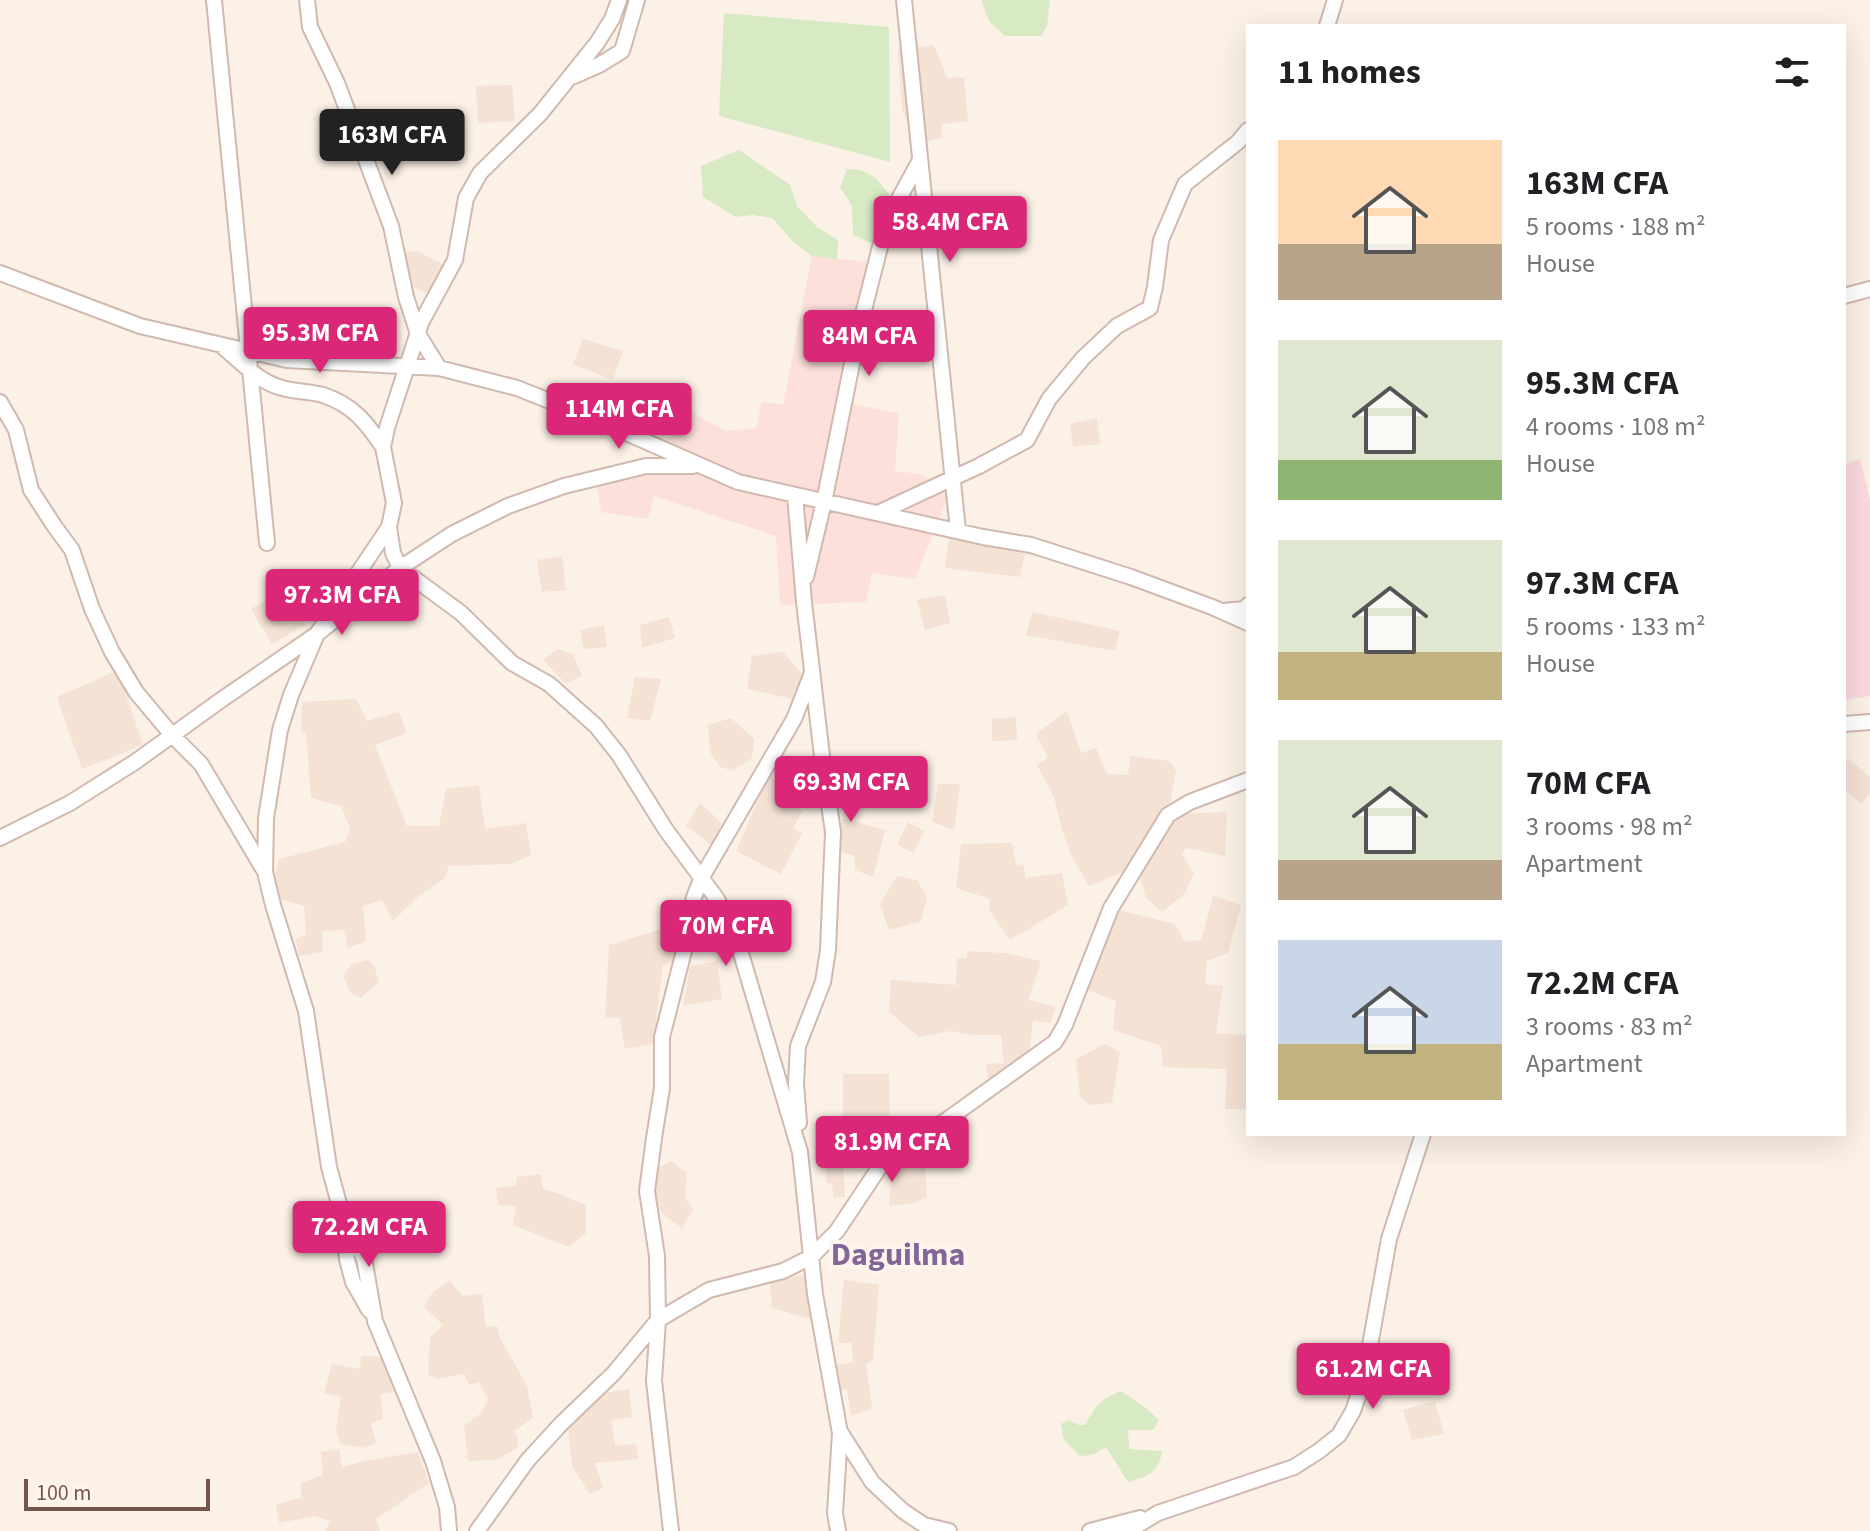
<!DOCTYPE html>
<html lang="en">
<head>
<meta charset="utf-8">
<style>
	body { margin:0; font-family:"Source Sans 3",sans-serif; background:#f6f6f6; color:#202124; height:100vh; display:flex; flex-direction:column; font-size:30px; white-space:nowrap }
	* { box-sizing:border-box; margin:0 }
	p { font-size:26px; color:#757577 }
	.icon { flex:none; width:44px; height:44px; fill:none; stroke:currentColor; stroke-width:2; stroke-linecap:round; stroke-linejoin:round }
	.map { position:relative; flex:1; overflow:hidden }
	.panel { position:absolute; left:1246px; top:24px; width:600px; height:1112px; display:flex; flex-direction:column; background:#fff; border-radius:0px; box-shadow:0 8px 32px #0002 }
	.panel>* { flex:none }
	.scale { position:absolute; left:24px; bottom:20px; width:186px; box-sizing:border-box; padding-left:8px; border:4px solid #75554b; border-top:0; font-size:22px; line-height:28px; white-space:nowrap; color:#75554b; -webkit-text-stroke:6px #fff5ec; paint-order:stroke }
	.price { position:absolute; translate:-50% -68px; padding:0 18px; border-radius:8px; background:#db2777; color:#fff; font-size:26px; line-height:52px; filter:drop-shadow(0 2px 4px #0008) }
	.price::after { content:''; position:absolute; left:50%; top:48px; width:24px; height:18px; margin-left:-12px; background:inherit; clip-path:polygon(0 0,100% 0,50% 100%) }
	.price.selected { background:#222; color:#fff }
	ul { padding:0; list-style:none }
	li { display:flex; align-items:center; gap:24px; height:200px; padding:0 32px }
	li span { display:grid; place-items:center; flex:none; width:224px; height:160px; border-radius:0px; color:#555 }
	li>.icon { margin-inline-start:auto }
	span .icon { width:96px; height:96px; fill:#fffc; stroke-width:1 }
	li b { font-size:34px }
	h2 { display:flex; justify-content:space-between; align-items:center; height:96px; padding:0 32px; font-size:34px }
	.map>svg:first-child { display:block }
</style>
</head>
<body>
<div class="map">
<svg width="1870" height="1531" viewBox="0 0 1870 1531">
	<rect width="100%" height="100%" fill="#fcf1e6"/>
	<path fill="#f4e2d4" d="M934,45L947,78L964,77L968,121L941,124L942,138L916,144L902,109L898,49Z
		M512,85L515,121L478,123L476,86Z
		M417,251L444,265L431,296L411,285L405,279L402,252Z
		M583,339L623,351L613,380L573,364Z
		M1097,418L1100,444L1073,447L1070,424Z
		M949,538L1025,554L1020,577L945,568Z
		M562,556L566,590L542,592L537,560Z
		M282,590L305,625L272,644L251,609Z
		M945,595L950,623L925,630L917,600Z
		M1032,612L1120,631L1115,651L1026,635Z
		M669,617L675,638L642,648L640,625Z
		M604,625L607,647L584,649L580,630Z
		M558,649L573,654L582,676L566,684L543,660Z
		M783,652L803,675L792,699L747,689L752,656Z
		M118,670L143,745L82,769L57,697Z
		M635,677L661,679L650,721L627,718Z
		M356,699L367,721L399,712L407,733L375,745L407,826H439L446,789L479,785L485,829L526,823L531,855L511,864L449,866L445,878L421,894L393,921L382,900L363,906L366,941L348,948L344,930L322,931L323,952L299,956L296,939L306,935L304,906L282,900L273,882L279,859L345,842L350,828L341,806L311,798L306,734L301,731L302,702Z
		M1067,711L1081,753L1096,748L1107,774L1128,775L1131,756L1169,761L1176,771L1168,814L1227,812L1225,856L1186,848L1182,854L1194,874L1184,894L1162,912L1146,898L1137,867L1089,886L1071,855L1062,830L1054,797L1037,765L1048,758L1036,734Z
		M1016,717L1017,740L992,741V719Z
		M731,718L754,739L752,758L734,771L720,767L710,752L708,725Z
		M1848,758L1870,777V793L1861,804L1844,789V763Z
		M767,771L802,812L793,828L802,833L781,874L736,851L760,796L752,789Z
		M938,784H960L954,830L932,822Z
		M700,803L722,823L711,845L686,826Z
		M842,818L885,830L873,877L855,870V856L838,851Z
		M908,822L924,831L914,853L897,845Z
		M1012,843L1016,865L1023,864L1026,878L1062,873L1068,905L1010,940L989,910L990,899L956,888L961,844Z
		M897,876L917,880L927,897L921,921L889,930L880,904Z
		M1213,896L1241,905L1228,953L1207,961L1205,984L1223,986L1216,1033L1246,1035L1248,1028V1109H1225L1227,1069L1163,1067L1161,1046L1113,1030L1116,1001L1080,987L1111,908L1175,924L1185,942L1201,940Z
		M663,929H688L681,960L663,965L653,1044L625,1049L620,1018L605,1017L609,945Z
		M967,951L1005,953L1041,961L1028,1000L1056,1007L1050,1023L1033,1021L1028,1063L1008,1066V1076L988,1078L986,1064L1004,1063L1001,1035H974L951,1031L919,1037L889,1012L891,980L956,985L957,959L967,958Z
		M368,960L374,965L379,982L360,998L350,992L343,975L352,964Z
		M717,961L722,999L683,1006L690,966Z
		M1105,1044L1120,1052L1112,1103L1089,1105L1080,1096L1076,1059Z
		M843,1074H889L890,1123H843Z
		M671,1161L687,1173L685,1197L693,1210L682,1228L656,1208L652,1187L656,1169Z
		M827,1161L843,1165L845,1197L834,1198L832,1184L826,1183Z
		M925,1163L927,1197L913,1203L889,1206L892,1164Z
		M541,1174L543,1189L559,1194L586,1205V1233L569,1247L513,1225L516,1206L498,1205L496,1188L516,1185L517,1177Z
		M809,1274L814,1320L772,1308L770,1280Z
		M450,1280L462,1296L482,1294L486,1327L497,1326L500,1338L527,1386L533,1417L514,1432L518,1438L517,1448L496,1460L468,1461L464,1426L480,1414L488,1400L479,1382L469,1385L464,1374L437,1379L428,1374L430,1338L443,1325L424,1307L432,1293Z
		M844,1280L879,1285L873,1360L866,1364L872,1408L851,1416L847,1390H839L836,1365L853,1362L852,1343H838Z
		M361,1356L387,1357L395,1392L381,1394L383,1419L371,1423L376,1443L364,1448L341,1444L336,1432L341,1397L324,1393L332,1364L360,1369Z
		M629,1389L632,1417L612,1420L615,1446L636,1444L638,1459L595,1463L603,1488L590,1494L572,1466L568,1427L598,1394Z
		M1435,1401L1444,1434L1412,1440L1403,1410Z
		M339,1449L342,1467L364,1461L418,1452L429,1483L376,1519L380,1531H325L331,1521L314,1516L279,1523L276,1504L301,1498V1483L323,1475L321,1452Z"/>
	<path fill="#fce0d9" d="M812,256L876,263L845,403L899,413L895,471L920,474L950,492L915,579L872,573L866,602L780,605L776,536L654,496L648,519L601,512L596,478L659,466L679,406L726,431L756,428L762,402L783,405Z"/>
	<path fill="#fad9e0" d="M1860,459L1870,500V696L1844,700V465Z"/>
	<path fill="#d7eac4" d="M981,0H1050L1047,26L1041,36H1005L989,21Z
		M724,13L889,27L890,162L719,116Z
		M739,150L790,185L797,206L817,227L838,240L837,259L812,256L793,242L772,218L752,215L736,217L703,197L701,166Z
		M847,169L860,170L875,177L889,194V217L880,247L853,235L852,206L840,187Z
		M1121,1391L1146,1408L1159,1420L1153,1430H1128L1129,1449L1162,1451C1159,1473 1146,1477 1128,1482L1106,1447L1092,1455L1080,1456L1064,1440L1061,1424L1069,1420L1079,1425H1085C1096,1405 1101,1399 1121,1391Z"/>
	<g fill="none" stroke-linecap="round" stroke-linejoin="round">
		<g stroke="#d0b9af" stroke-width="18">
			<path id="street" d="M214,0L267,543
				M307,0L310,27L337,83L391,226L406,297L418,334L439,368
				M904,0L958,531
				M1327,26L1335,0
				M574,76L599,65L622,51L637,0
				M0,273L140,326L287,360L439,368L517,388L597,420L738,482L983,537L1031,545L1131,577L1212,607L1248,623
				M1844,296L1870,289
				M223,347C240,361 258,381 279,387C293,392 309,391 323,395C353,405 366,422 383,447
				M0,402L16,430L31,490L55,527L72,550L92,609L112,652L136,692L172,735L201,764L265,872
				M795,495L804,602L822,756L833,832L828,950L823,982L798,1046L796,1083L799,1123
				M878,513L979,466L1027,440L1049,399L1083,358L1117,326L1150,308L1155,287L1161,240L1185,184L1238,142L1248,130
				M389,527L393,553L400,568L461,613L512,663L549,684L596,726L619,755L666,830L717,899L737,940L800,1152L815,1294L840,1433L835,1513L838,1531
				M806,577L824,502L858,334L880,247L889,217L920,160
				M1223,611L1245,609L1248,605
				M1844,724L1870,722
				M0,838L70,803L135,762L221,700L317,634L400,568L452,534L508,506L564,486L646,466H693
				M344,1228L347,1259L353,1282L369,1310
				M841,1433L872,1482L903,1511L924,1525L949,1531
				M449,1531L447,1507L433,1461L375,1321L364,1258L344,1222L329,1167L306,1011L273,905L265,872L266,818L280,730L291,695L317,634L389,527L394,503L383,447L387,428L421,323L455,260L466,198L480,173L540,114L597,43L612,19L619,0
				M477,1531L528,1460L561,1424L614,1373L658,1320L709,1290L783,1271L811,1257L837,1231L879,1168L895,1154L948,1119L1055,1042L1065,1025L1111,908L1168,815L1190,802L1248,780
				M671,1531L654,1381L658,1320L657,1256L647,1191L654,1138L662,1088V1037L684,951L694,897L702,877L794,719L812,673
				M1090,1531L1140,1518
				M1128,1531L1158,1513L1294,1467L1319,1451L1339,1435L1353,1411L1364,1379L1389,1239L1423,1134"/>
		</g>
		<use href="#street" stroke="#fff" stroke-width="14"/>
	</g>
	<g text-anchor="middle" stroke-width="8" stroke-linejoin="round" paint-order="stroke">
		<g font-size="32" font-weight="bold" fill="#826698" stroke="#fff5ec">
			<text x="898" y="1265">Daguilma</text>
		</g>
	</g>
</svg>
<div class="scale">100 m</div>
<b class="price selected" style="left:392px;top:177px">163M CFA</b>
<b class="price" style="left:950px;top:264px">58.4M CFA</b>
<b class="price" style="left:320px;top:375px">95.3M CFA</b>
<b class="price" style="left:869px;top:378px">84M CFA</b>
<b class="price" style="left:619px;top:451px">114M CFA</b>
<b class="price" style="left:342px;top:637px">97.3M CFA</b>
<b class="price" style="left:851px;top:824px">69.3M CFA</b>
<b class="price" style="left:726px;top:968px">70M CFA</b>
<b class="price" style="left:892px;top:1184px">81.9M CFA</b>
<b class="price" style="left:369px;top:1269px">72.2M CFA</b>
<b class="price" style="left:1373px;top:1411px">61.2M CFA</b>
<section class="panel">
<h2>11 homes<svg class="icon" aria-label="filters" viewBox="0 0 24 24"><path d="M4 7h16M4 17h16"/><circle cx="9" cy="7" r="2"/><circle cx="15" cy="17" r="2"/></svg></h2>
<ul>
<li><span style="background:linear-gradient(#ffd9b3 65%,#b9a48a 0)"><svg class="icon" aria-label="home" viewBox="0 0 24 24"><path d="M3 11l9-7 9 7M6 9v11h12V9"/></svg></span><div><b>163M CFA</b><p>5 rooms · 188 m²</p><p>House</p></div></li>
<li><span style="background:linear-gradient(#dfe7d0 75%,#8fb573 0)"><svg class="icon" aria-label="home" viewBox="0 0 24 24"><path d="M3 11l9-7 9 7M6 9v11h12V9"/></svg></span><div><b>95.3M CFA</b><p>4 rooms · 108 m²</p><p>House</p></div></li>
<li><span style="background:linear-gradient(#dfe7d0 70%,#c2b280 0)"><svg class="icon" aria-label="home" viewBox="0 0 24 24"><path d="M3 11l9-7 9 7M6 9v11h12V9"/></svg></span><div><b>97.3M CFA</b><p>5 rooms · 133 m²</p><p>House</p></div></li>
<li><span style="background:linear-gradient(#dfe7d0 75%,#b9a48a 0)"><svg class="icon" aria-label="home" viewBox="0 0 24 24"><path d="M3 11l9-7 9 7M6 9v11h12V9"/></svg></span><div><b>70M CFA</b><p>3 rooms · 98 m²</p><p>Apartment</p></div></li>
<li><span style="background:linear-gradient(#c9d6e8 65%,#c2b280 0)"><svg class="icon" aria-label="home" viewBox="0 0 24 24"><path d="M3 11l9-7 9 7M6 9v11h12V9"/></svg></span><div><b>72.2M CFA</b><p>3 rooms · 83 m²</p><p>Apartment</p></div></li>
</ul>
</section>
</div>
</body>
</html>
